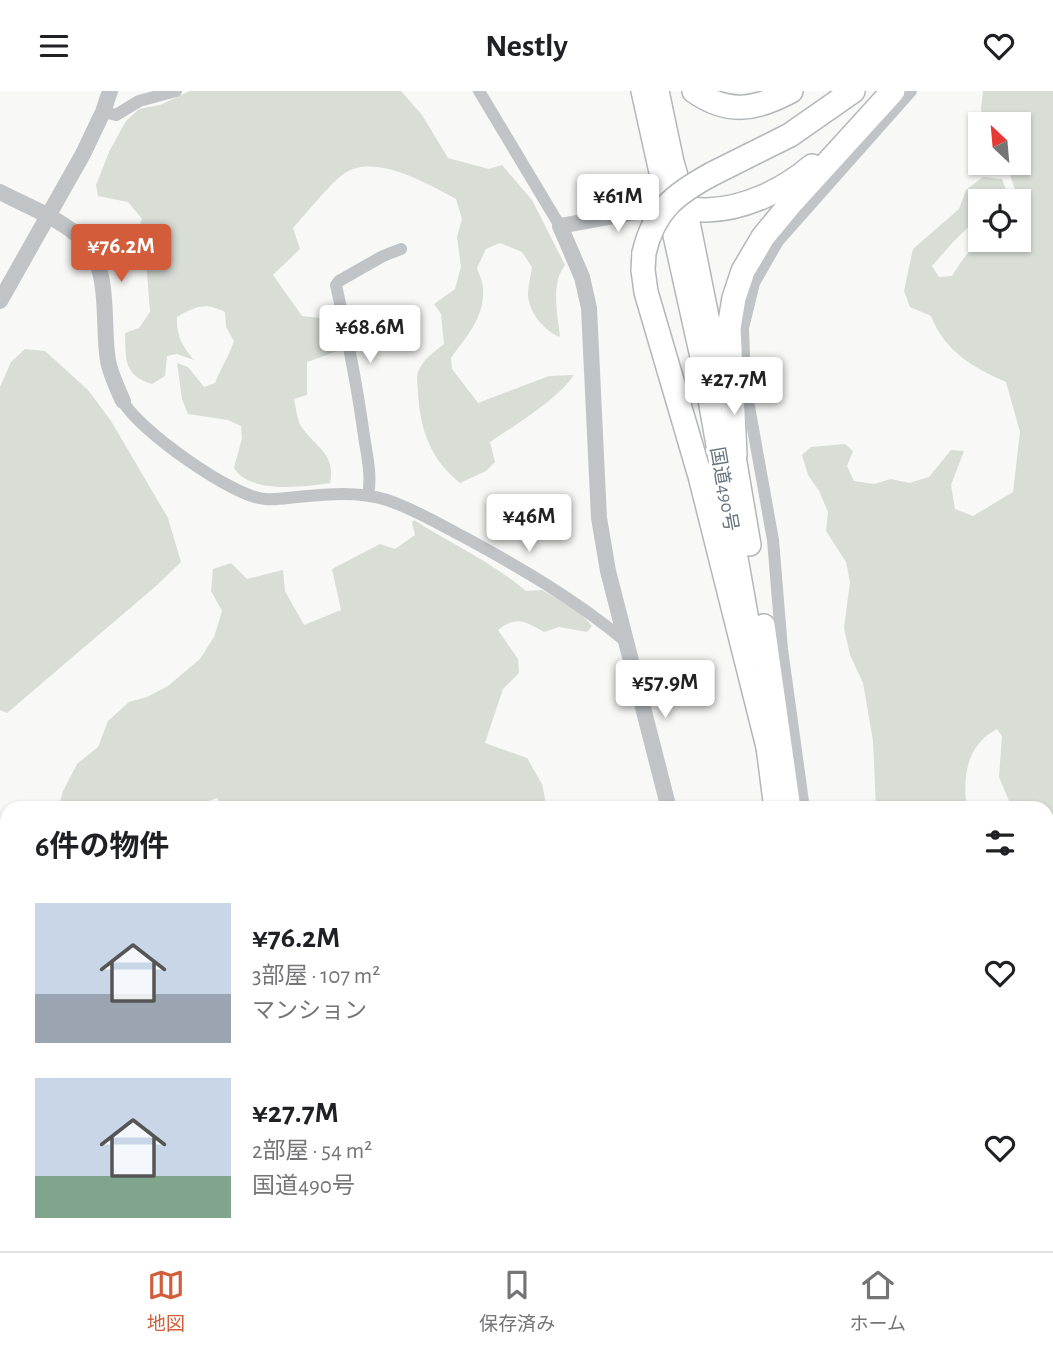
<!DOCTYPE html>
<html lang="ja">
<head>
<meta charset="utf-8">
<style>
	body { margin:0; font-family:"Alegreya Sans","Noto Sans JP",sans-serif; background:#f2f2f2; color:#202124; height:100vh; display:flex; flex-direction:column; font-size:26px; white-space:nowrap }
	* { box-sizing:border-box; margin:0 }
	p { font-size:23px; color:#757577 }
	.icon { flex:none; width:38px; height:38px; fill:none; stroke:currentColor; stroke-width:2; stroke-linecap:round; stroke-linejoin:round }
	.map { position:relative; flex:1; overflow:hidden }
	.drawer { position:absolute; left:0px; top:710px; width:1054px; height:450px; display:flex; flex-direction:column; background:#fff; border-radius:21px 21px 0 0; box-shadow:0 2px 5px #0004 }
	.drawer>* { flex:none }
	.needle { width:46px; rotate:334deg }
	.tools { position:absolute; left:968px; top:21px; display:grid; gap:14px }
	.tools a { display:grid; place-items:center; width:63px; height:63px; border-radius:0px; background:#fff; box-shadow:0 2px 5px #0004; font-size:35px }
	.price { position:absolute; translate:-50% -60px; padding:0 16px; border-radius:7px; background:#fff; color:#222; font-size:23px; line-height:46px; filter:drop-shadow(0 2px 4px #0008) }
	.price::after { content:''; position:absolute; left:50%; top:42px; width:21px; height:16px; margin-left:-10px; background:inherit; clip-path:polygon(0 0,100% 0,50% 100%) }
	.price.active { background:#d35d3b; color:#fff }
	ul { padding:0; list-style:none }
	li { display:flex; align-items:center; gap:21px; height:175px; padding:0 35px }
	li span { display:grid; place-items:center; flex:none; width:196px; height:140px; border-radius:0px; color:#555 }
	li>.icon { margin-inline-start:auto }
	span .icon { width:84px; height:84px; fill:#fffc; stroke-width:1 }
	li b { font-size:30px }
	h2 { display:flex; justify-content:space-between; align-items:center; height:84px; padding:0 35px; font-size:30px }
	header { display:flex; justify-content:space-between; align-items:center; height:91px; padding:0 35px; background:#fff; font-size:32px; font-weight:700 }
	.tab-bar { display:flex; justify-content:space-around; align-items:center; height:98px; border-top:2px solid #e0e0e0; background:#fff; font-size:19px; color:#757577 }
	.tab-bar a { display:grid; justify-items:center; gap:4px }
	.tab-bar .active { color:#d35d3b }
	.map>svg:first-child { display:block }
</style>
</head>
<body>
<header><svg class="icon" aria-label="menu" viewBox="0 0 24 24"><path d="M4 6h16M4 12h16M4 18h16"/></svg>Nestly<svg class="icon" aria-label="heart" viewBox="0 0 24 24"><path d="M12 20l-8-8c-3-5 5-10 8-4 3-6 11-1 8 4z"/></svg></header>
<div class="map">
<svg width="1053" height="1160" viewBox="0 0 1053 1160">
	<rect width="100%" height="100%" fill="#f8f8f6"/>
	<path fill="#d8ddd6" d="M190,0H401L422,24L448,67L489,78L502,74L532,109L565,174C550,194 558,224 560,246C544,240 529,221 528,204C528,195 531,185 532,176L522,161L500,152L486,158L477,177C479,183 483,191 483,198C485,226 466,246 451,267L452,278L478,312L549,285L574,284C558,308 514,335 490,351L495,371L486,380L460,392C431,369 420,339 418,302C418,296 416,286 418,281C423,268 434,261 444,253L441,223L434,213L455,198L461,176L457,146L462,128L456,108C428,93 376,62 345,82C331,91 306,123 293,137L300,158L273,184L302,225L330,228L338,260L307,271V304L294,308C296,317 297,328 301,335C315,357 336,361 330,392C305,396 249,403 234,377L242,347L241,335L228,329L188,323L182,308L177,272L188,276L204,296L215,292C221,277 229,265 234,250L226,236L225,221C205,211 196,215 177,226C176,244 182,255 194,269L177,263L167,265L165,285L152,293C123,284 126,268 125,242L139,237L150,221L146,169L137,143L142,128L128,111L98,105L96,94L110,59L126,30L139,18L160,14Z
		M983,0H1053V893L1046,892V718L1012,717L999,686L1002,645L997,638C967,653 962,686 967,717H876L873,650L863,592L850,564L844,537L850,491L846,471L826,440L828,421L819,400L808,384L802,364L811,356L845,353L853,360L847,375L854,390L874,393L891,388L909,392L929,386L951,359L964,360L951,394L955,418L973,425L1013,401L1020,341L1006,291C973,277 944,259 931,225L910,216L904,200L913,158L959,118L966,99L983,86L1002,88L1010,110H980V125L954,150L932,175L939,186L952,185C975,149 976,149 1018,149L1019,145H1027L1029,122L1016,102L1006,72H1018V33H984L981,18Z
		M25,258L45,260L88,299L111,330L168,427L181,471L156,495L7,622L0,619V296L11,271Z
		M414,429C451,453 492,471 526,500L542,499L579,520L592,535L587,541L559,536L544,541C526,531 516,524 498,539L518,568L519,582L503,598L485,652L527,667L542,693L547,717L224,718L217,707L191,717L58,718L63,700L77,673L98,656L108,630L129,611L147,606L168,595L200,568L214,546L222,520L211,500L213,478L231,472L247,488L283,479L285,500L304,534L341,519L332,478L380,453L395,458L415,444L412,431Z
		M455,1153H495V1160H457Z
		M600,1153H730L736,1160H596Z"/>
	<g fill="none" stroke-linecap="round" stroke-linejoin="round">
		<g stroke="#b3b7ba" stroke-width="24">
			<path id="trunk" d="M642,0L703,275L754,563
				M658,0L673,71L686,116L724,306
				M732,348L750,454
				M764,534L790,718
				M765,640L775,718
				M823,1153L824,1160
				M838,1153L839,1160"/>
		</g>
		<g stroke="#b3b7ba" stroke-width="26">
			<path id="motorway" d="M694,0C728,24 756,19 791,0
				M712,83L790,44L853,0
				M668,115C681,116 694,119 707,119C745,118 784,99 812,75
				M644,162L643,179L646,201L700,385L768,656
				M735,364L729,237L734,207L743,180L763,146L792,111L893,0"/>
		</g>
		<path stroke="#c0c4c7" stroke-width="12" d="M479,0L560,135
			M103,21L116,24L139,10L176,0
			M123,310C137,338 234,407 265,408C276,409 287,407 297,406C327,403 359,400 387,409C414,418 439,433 464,446C521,477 576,509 625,550
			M368,404C372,385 367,365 364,345C357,294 347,244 336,194L339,190L383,165L401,158
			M804,718L782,558L773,449L745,293L743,237L754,192L778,150L911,0
			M0,927L7,923
			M1046,1093L1053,1090
			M444,1153L445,1160"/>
		<path stroke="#c0c4c7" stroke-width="16" d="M0,101C25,114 54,125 76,143C114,173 101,228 108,270C111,284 117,297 123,310
			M668,115L560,135L582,186L589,217L599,427L608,480L669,718
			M0,210L83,63L103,21L110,0
			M804,1153L806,1160
			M859,1153L860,1160"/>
		<use href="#trunk" stroke="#fff" stroke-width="21"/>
		<use href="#motorway" stroke="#fff" stroke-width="23"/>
		<g stroke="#b3b7ba" stroke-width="26" stroke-linecap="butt">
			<path id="motorway-bridge" d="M644,162C654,119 675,103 712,83"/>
		</g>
		<use href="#motorway-bridge" stroke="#fff" stroke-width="23"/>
	</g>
	<g text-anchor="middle" stroke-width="7" stroke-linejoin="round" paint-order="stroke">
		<g font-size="19" fill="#66747e" stroke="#fff">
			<text transform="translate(725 398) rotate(80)" y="7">国道490号</text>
		</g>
	</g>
</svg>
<div class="tools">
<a><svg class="needle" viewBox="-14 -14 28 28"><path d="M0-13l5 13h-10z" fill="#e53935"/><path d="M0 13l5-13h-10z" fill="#757577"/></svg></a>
<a><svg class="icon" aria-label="locate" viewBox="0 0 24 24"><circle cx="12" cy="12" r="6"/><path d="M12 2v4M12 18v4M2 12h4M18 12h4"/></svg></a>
</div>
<b class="price" style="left:618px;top:143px">¥61M</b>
<b class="price active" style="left:121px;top:193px">¥76.2M</b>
<b class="price" style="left:370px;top:274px">¥68.6M</b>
<b class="price" style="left:734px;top:326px">¥27.7M</b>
<b class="price" style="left:529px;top:463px">¥46M</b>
<b class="price" style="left:665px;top:629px">¥57.9M</b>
<section class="drawer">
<h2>6件の物件<svg class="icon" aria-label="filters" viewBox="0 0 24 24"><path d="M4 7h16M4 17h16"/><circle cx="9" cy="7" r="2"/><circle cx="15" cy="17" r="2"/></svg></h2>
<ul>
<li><span style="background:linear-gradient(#c9d6e8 65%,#9aa5b1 0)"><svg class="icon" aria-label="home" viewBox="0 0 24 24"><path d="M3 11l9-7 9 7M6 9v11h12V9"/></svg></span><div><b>¥76.2M</b><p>3部屋 · 107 m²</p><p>マンション</p></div><svg class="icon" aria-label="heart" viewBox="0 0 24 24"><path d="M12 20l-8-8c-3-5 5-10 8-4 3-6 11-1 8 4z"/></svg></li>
<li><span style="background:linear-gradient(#c9d6e8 70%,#7fa58c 0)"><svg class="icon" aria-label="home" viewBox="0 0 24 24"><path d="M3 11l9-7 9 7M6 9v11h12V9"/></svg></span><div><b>¥27.7M</b><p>2部屋 · 54 m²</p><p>国道490号</p></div><svg class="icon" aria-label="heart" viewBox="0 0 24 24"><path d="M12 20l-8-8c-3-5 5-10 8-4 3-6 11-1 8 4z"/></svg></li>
</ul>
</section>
</div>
<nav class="tab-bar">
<a class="active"><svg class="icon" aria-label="map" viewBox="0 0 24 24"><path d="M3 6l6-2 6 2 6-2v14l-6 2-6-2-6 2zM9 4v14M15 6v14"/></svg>地図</a>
<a><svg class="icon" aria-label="saved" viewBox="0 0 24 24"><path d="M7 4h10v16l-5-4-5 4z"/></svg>保存済み</a>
<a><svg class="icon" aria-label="home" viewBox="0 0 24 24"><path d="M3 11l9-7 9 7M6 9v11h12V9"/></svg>ホーム</a>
</nav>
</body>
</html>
